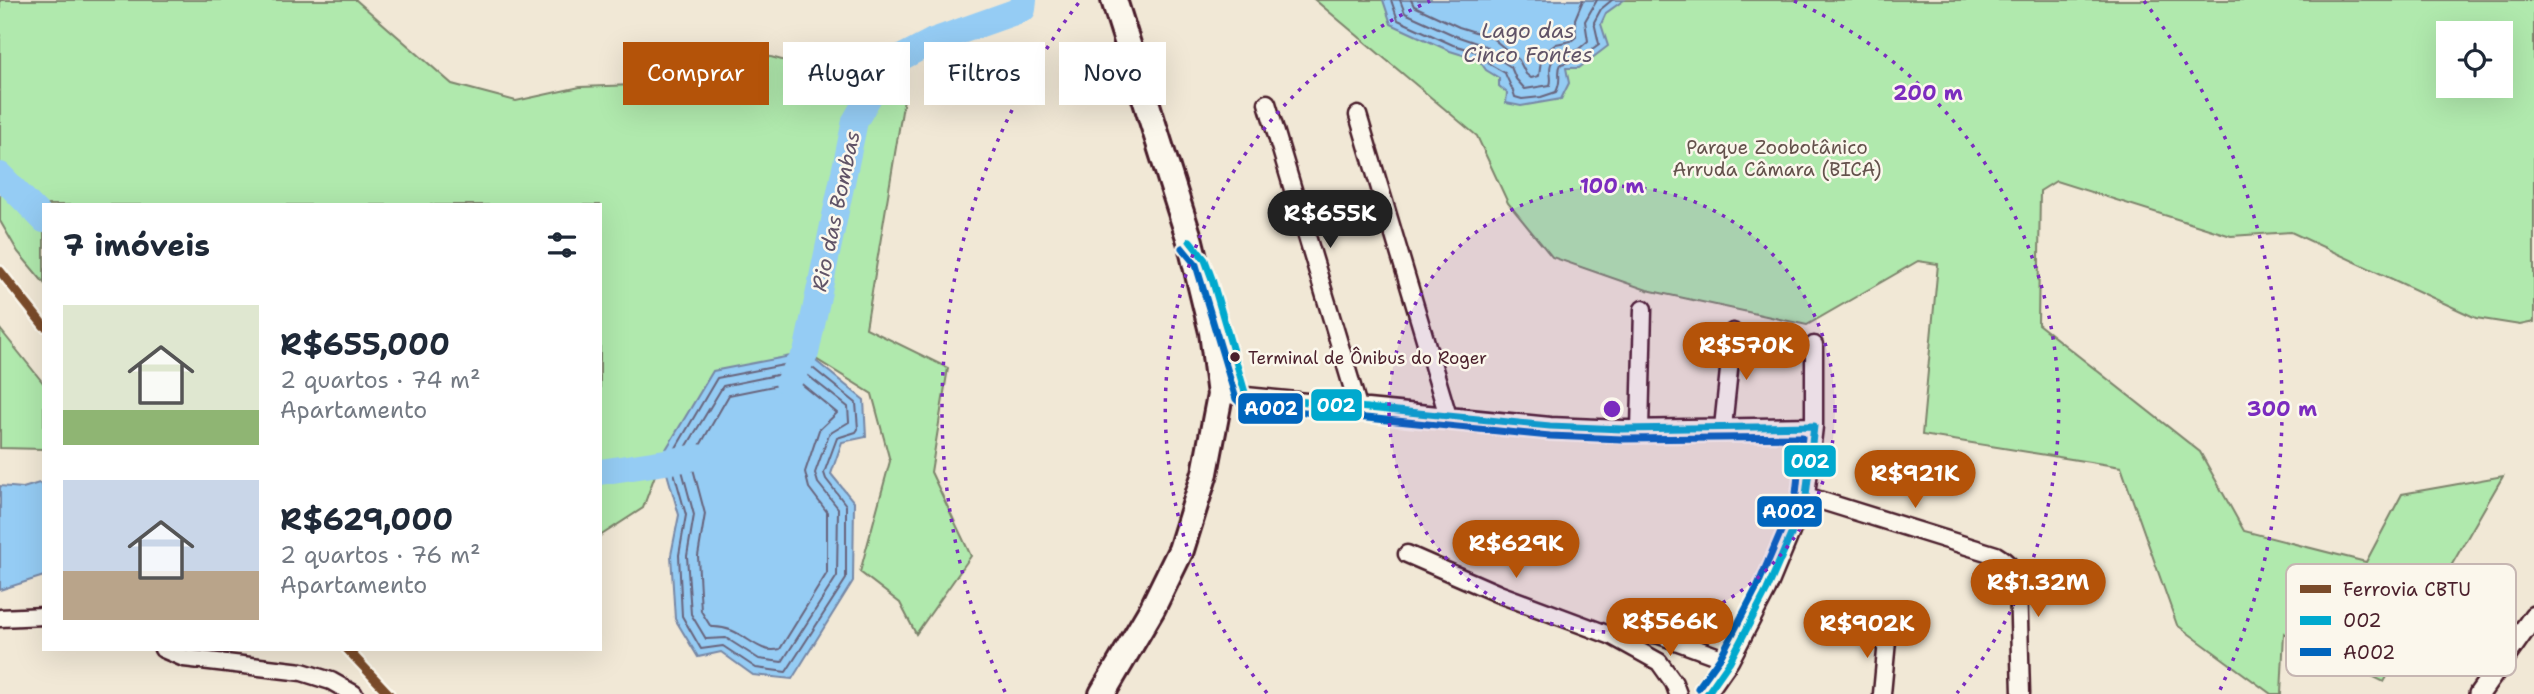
<!DOCTYPE html>
<html lang="pt">
<head>
<meta charset="utf-8">
<style>
	body { margin:0; font-family:"Shantell Sans",sans-serif; background:#f6f6f7; color:#1f2937; height:100vh; display:flex; flex-direction:column; font-size:26px; white-space:nowrap }
	* { box-sizing:border-box; margin:0 }
	p { font-size:23px; color:#747a83 }
	.icon { flex:none; width:38px; height:38px; fill:none; stroke:currentColor; stroke-width:2; stroke-linecap:round; stroke-linejoin:round }
	.map { position:relative; flex:1; overflow:hidden }
	.side { position:absolute; left:42px; top:203px; width:560px; height:448px; display:flex; flex-direction:column; background:#fff; border-radius:0px; box-shadow:0 7px 28px #0002 }
	.side>* { flex:none }
	.guide { position:absolute; left:623px; top:42px; width:665px; height:63px; display:flex; gap:14px }
	.controls { position:absolute; left:2436px; top:21px; display:grid; gap:14px }
	.controls a { display:grid; place-items:center; width:77px; height:77px; border-radius:0px; background:#fff; box-shadow:0 7px 28px #0002; font-size:35px }
	.price { position:absolute; translate:-50% -60px; padding:0 16px; border-radius:24px; background:#b45309; color:#fff; font-size:23px; line-height:46px; filter:drop-shadow(0 2px 4px #0008) }
	.price::after { content:''; position:absolute; left:50%; top:42px; width:21px; height:16px; margin-left:-10px; background:inherit; clip-path:polygon(0 0,100% 0,50% 100%) }
	.price.selected { background:#222; color:#fff }
	ul { padding:0; list-style:none }
	li { display:flex; align-items:center; gap:21px; height:175px; padding:0 21px }
	li span { display:grid; place-items:center; flex:none; width:196px; height:140px; border-radius:0px; color:#555 }
	li>.icon { margin-inline-start:auto }
	span .icon { width:84px; height:84px; fill:#fffc; stroke-width:1 }
	li b { font-size:30px }
	h2 { display:flex; justify-content:space-between; align-items:center; height:84px; padding:0 21px; font-size:30px }
	.pill { padding:0 24px; border-radius:0px; background:#fff; box-shadow:0 7px 28px #0002; font-size:24px; line-height:63px }
	.pill.selected { background:#b45309; color:#fff }
	.map>svg:first-child { display:block }
</style>
</head>
<body>
<div class="map">
<svg width="2534" height="694" viewBox="0 0 2534 694">
	<rect width="100%" height="100%" fill="#f1e8d6"/>
	<filter id="ink" filterUnits="userSpaceOnUse"><feTurbulence type="fractalNoise" baseFrequency=".0143" numOctaves="2"/><feDisplacementMap in="SourceGraphic" scale="14" xChannelSelector="R" yChannelSelector="G"/><feConvolveMatrix kernelMatrix="1 2 1 2 8 2 1 2 1" color-interpolation-filters="sRGB"/></filter>
	<g filter="url(#ink)">
		<path fill="#b0e9ad" stroke="#7d846c" stroke-width="2" fill-rule="evenodd" d="M0,0H356L452,84L516,101L580,87L687,83L726,45L905,93L866,328L948,368L931,472L971,556L916,634L900,603L860,572L890,461L872,394L806,353L662,456L643,508L600,536V205H44V283L18,252L0,221Z
			M1315,0H2534V322L2520,325L2476,318L2291,232L2231,236L2056,181L2040,191L2038,324L2200,452L2244,531L2366,562L2402,494L2503,476L2384,682L2284,633L2281,694H2271L2177,625L2121,467L1922,435L1938,264L1918,261L1807,325L1647,290L1552,257L1508,203L1477,136ZM2448,33H2501V86H2448Z
			M0,329L44,384V449L0,448Z"/>
		<path fill="#95ccf4" stroke="#7787a4" stroke-width="2" d="M1383,0H1624L1606,13L1601,24L1608,46L1579,68H1566L1569,83L1561,99L1521,106L1506,103L1507,93L1499,86V78L1486,70L1479,60L1450,51L1391,24Z
			M806,353L864,400L866,437L842,442L831,474L854,502L853,581L792,679L753,675L721,652L698,657L675,619L671,555L679,515L662,456L713,371Z
			M39,483L44,487V576L0,590V486L23,488Z"/>
		<g fill="none" stroke-linecap="round" stroke-linejoin="round">
			<path stroke="#68647b" stroke-width="2" d="M1391,0L1398,20L1453,45L1481,53L1491,65L1505,73C1508,81 1513,89 1515,97L1522,99L1541,97L1556,92C1563,79 1556,73 1561,64L1577,60L1599,44L1594,22L1601,9L1612,0
				M1400,0L1405,13L1456,36L1488,47L1497,58L1511,67L1516,79L1525,89L1550,85C1553,78 1548,72 1551,64C1556,51 1565,55 1575,51C1579,50 1584,44 1588,41L1585,21L1597,0
				M1411,0L1414,6L1459,27L1491,37L1519,60L1526,74L1531,78L1539,76L1541,60L1547,51L1556,44L1571,41L1576,37L1575,19L1583,0
				M804,361L856,403L858,429L856,432L837,438L824,473L826,479L846,505V579L786,672L756,668L723,646L701,649L682,616L679,555L686,515L670,458L717,378Z
				M801,370L848,407L849,422L829,434L815,473L818,483L838,508L837,576L782,662L759,659L726,638L706,639L691,614L687,556L694,515L679,459L723,386Z
				M798,381L837,413L819,430L805,472L809,488L827,512V573L780,649C755,656 743,625 711,627L701,611L698,556L705,514L691,461L729,395Z"/>
			<path stroke="#95ccf4" stroke-width="26" d="M0,175L44,220
				M788,382L806,353L855,121L887,65L933,41L1023,9L1024,0
				M600,472L698,457"/>
			<g stroke="#4a1f2b" stroke-width="21">
				<path id="minor" d="M1267,103L1358,406
					M1358,115L1448,416
					M1220,395L1246,396L1550,426L1622,429L1814,426
					M1723,427L1733,332
					M1640,429L1643,309
					M1806,496L1996,555C2009,563 2014,569 2018,583L2021,694
					M1407,554L1499,594L1612,636L1659,662L1674,683L1678,694
					M0,618L44,616
					M1612,636L1647,633L1659,635L1730,661
					M163,649L184,658L302,672L331,681L354,694
					M1707,694L1730,661L1767,590L1806,496L1814,426V345
					M1882,694L1888,630"/>
			</g>
			<g stroke="#4a1f2b" stroke-width="24">
				<path id="tertiary" d="M2479,694L2534,616"/>
			</g>
			<g stroke="#4a1f2b" stroke-width="30">
				<path id="primary" d="M1102,694L1152,609L1181,550L1205,473L1220,395L1212,332L1190,241L1114,0"/>
			</g>
			<use href="#minor" stroke="#fbf7ec" stroke-width="16"/>
			<use href="#tertiary" stroke="#fbf7ec" stroke-width="19"/>
			<use href="#primary" stroke="#fbf7ec" stroke-width="24"/>
			<g stroke="#fbf7ec" stroke-width="12">
				<path id="bus-1" d="M1190,241L1205,260L1212,279L1246,396L1550,426L1622,429L1814,426L1806,496L1800,514L1767,590L1730,661L1707,694"/>
			</g>
			<g stroke="#fbf7ec" stroke-width="12">
				<path id="bus-2" d="M1182,248L1196,265L1236,399L1243,406L1550,436L1622,439L1802,437L1796,494L1790,510L1758,585L1721,656L1698,688"/>
			</g>
			<use href="#bus-1" stroke="#00a9ce" stroke-width="7"/>
			<use href="#bus-2" stroke="#0065bd" stroke-width="7"/>
			<g stroke="#fbf7ec" stroke-width="14">
				<path id="rail-1" d="M0,271L44,326
					M347,649L389,694"/>
			</g>
			<use href="#rail-1" stroke="#7a4b2a" stroke-width="9"/>
		</g>
	</g>
	<circle cx="1612" cy="409" r="223" fill="#7b2cbf" fill-opacity=".12"/>
	<g fill="none" stroke="#7b2cbf" stroke-width="3.5" stroke-dasharray="3.5 7">
		<circle cx="1612" cy="409" r="223"/>
		<path d="M1267 693A447 447 0 0 1 1430 1M1794 1A447 447 0 0 1 1957 693"/>
		<path d="M1005 692A670 670 0 0 1 1080 1M2144 1A670 670 0 0 1 2219 692"/>
	</g>
	<circle fill="#4a1f2b" stroke="#fbf7ec" stroke-width="2.5" cx="1235" cy="357" r="6"/>
	<g text-anchor="middle" stroke-width="5" stroke-linejoin="round" paint-order="stroke">
		<g font-size="17" fill="#4a1f2b" stroke="#fbf7ec" text-anchor="start">
			<text x="1248" y="364">Terminal de Ônibus do Roger</text>
		</g>
		<g font-size="19" fill="#64524c" stroke="#fbf7ec">
			<text x="1777" y="154">Parque Zoobotânico<tspan x="1777" dy="22">Arruda Câmara (BICA)</tspan></text>
		</g>
		<g font-size="21" font-style="italic" fill="#605367" stroke="#fbf7ec">
			<text x="1528" y="38">Lago das<tspan x="1528" dy="24">Cinco Fontes</tspan></text>
			<text transform="translate(836 211) rotate(-78)" y="7">Rio das Bombas</text>
		</g>
	</g>
	<rect x="2286" y="564" width="230" height="112" rx="10" fill="#fbf7ec" stroke="#c6b6b2" stroke-width="2"/>
	<rect x="2300" y="585" width="31" height="8" fill="#7a4b2a"/>
	<rect x="2300" y="616" width="31" height="9" fill="#00a9ce"/>
	<rect x="2300" y="648" width="31" height="8" fill="#0065bd"/>
	<g font-size="19" fill="#4a1f2b">
		<text x="2343" y="596">Ferrovia CBTU</text>
		<text x="2343" y="627">002</text>
		<text x="2343" y="659">A002</text>
	</g>
	<circle cx="1612" cy="409" r="10" fill="#7b2cbf" stroke="#fbf7ec" stroke-width="3.5"/>
	<g font-size="21" text-anchor="middle" font-weight="bold" fill="#7b2cbf" stroke="#fbf7ec" stroke-width="5" stroke-linejoin="round" paint-order="stroke">
		<text x="1928" y="100">200 m</text>
		<text x="1612" y="193">100 m</text>
		<text x="2282" y="416">300 m</text>
	</g>
	<g stroke="#fbf7ec" stroke-width="2.5">
		<rect x="1310" y="388" width="53" height="34" rx="7" fill="#00a9ce"/>
		<rect x="1237" y="392" width="67" height="33" rx="7" fill="#0065bd"/>
		<rect x="1783" y="444" width="54" height="34" rx="7" fill="#00a9ce"/>
		<rect x="1756" y="495" width="67" height="33" rx="7" fill="#0065bd"/>
	</g>
	<g font-size="19" text-anchor="middle" font-weight="bold" fill="#fff">
		<text x="1336" y="412">002</text>
		<text x="1271" y="415">A002</text>
		<text x="1810" y="468">002</text>
		<text x="1789" y="518">A002</text>
	</g>
</svg>
<div class="controls">
<a><svg class="icon" aria-label="locate" viewBox="0 0 24 24"><circle cx="12" cy="12" r="6"/><path d="M12 2v4M12 18v4M2 12h4M18 12h4"/></svg></a>
</div>
<b class="price selected" style="left:1330px;top:250px">R$655K</b>
<b class="price" style="left:1746px;top:382px">R$570K</b>
<b class="price" style="left:1915px;top:510px">R$921K</b>
<b class="price" style="left:1516px;top:580px">R$629K</b>
<b class="price" style="left:2038px;top:619px">R$1.32M</b>
<b class="price" style="left:1670px;top:658px">R$566K</b>
<b class="price" style="left:1867px;top:660px">R$902K</b>
<div class="guide">
<a class="pill selected">Comprar</a>
<a class="pill">Alugar</a>
<a class="pill">Filtros</a>
<a class="pill">Novo</a>
</div>
<section class="side">
<h2>7 imóveis<svg class="icon" aria-label="filters" viewBox="0 0 24 24"><path d="M4 7h16M4 17h16"/><circle cx="9" cy="7" r="2"/><circle cx="15" cy="17" r="2"/></svg></h2>
<ul>
<li><span style="background:linear-gradient(#dfe7d0 75%,#8fb573 0)"><svg class="icon" aria-label="home" viewBox="0 0 24 24"><path d="M3 11l9-7 9 7M6 9v11h12V9"/></svg></span><div><b>R$655,000</b><p>2 quartos · 74 m²</p><p>Apartamento</p></div></li>
<li><span style="background:linear-gradient(#c9d6e8 65%,#b9a48a 0)"><svg class="icon" aria-label="home" viewBox="0 0 24 24"><path d="M3 11l9-7 9 7M6 9v11h12V9"/></svg></span><div><b>R$629,000</b><p>2 quartos · 76 m²</p><p>Apartamento</p></div></li>
</ul>
</section>
</div>
</body>
</html>
